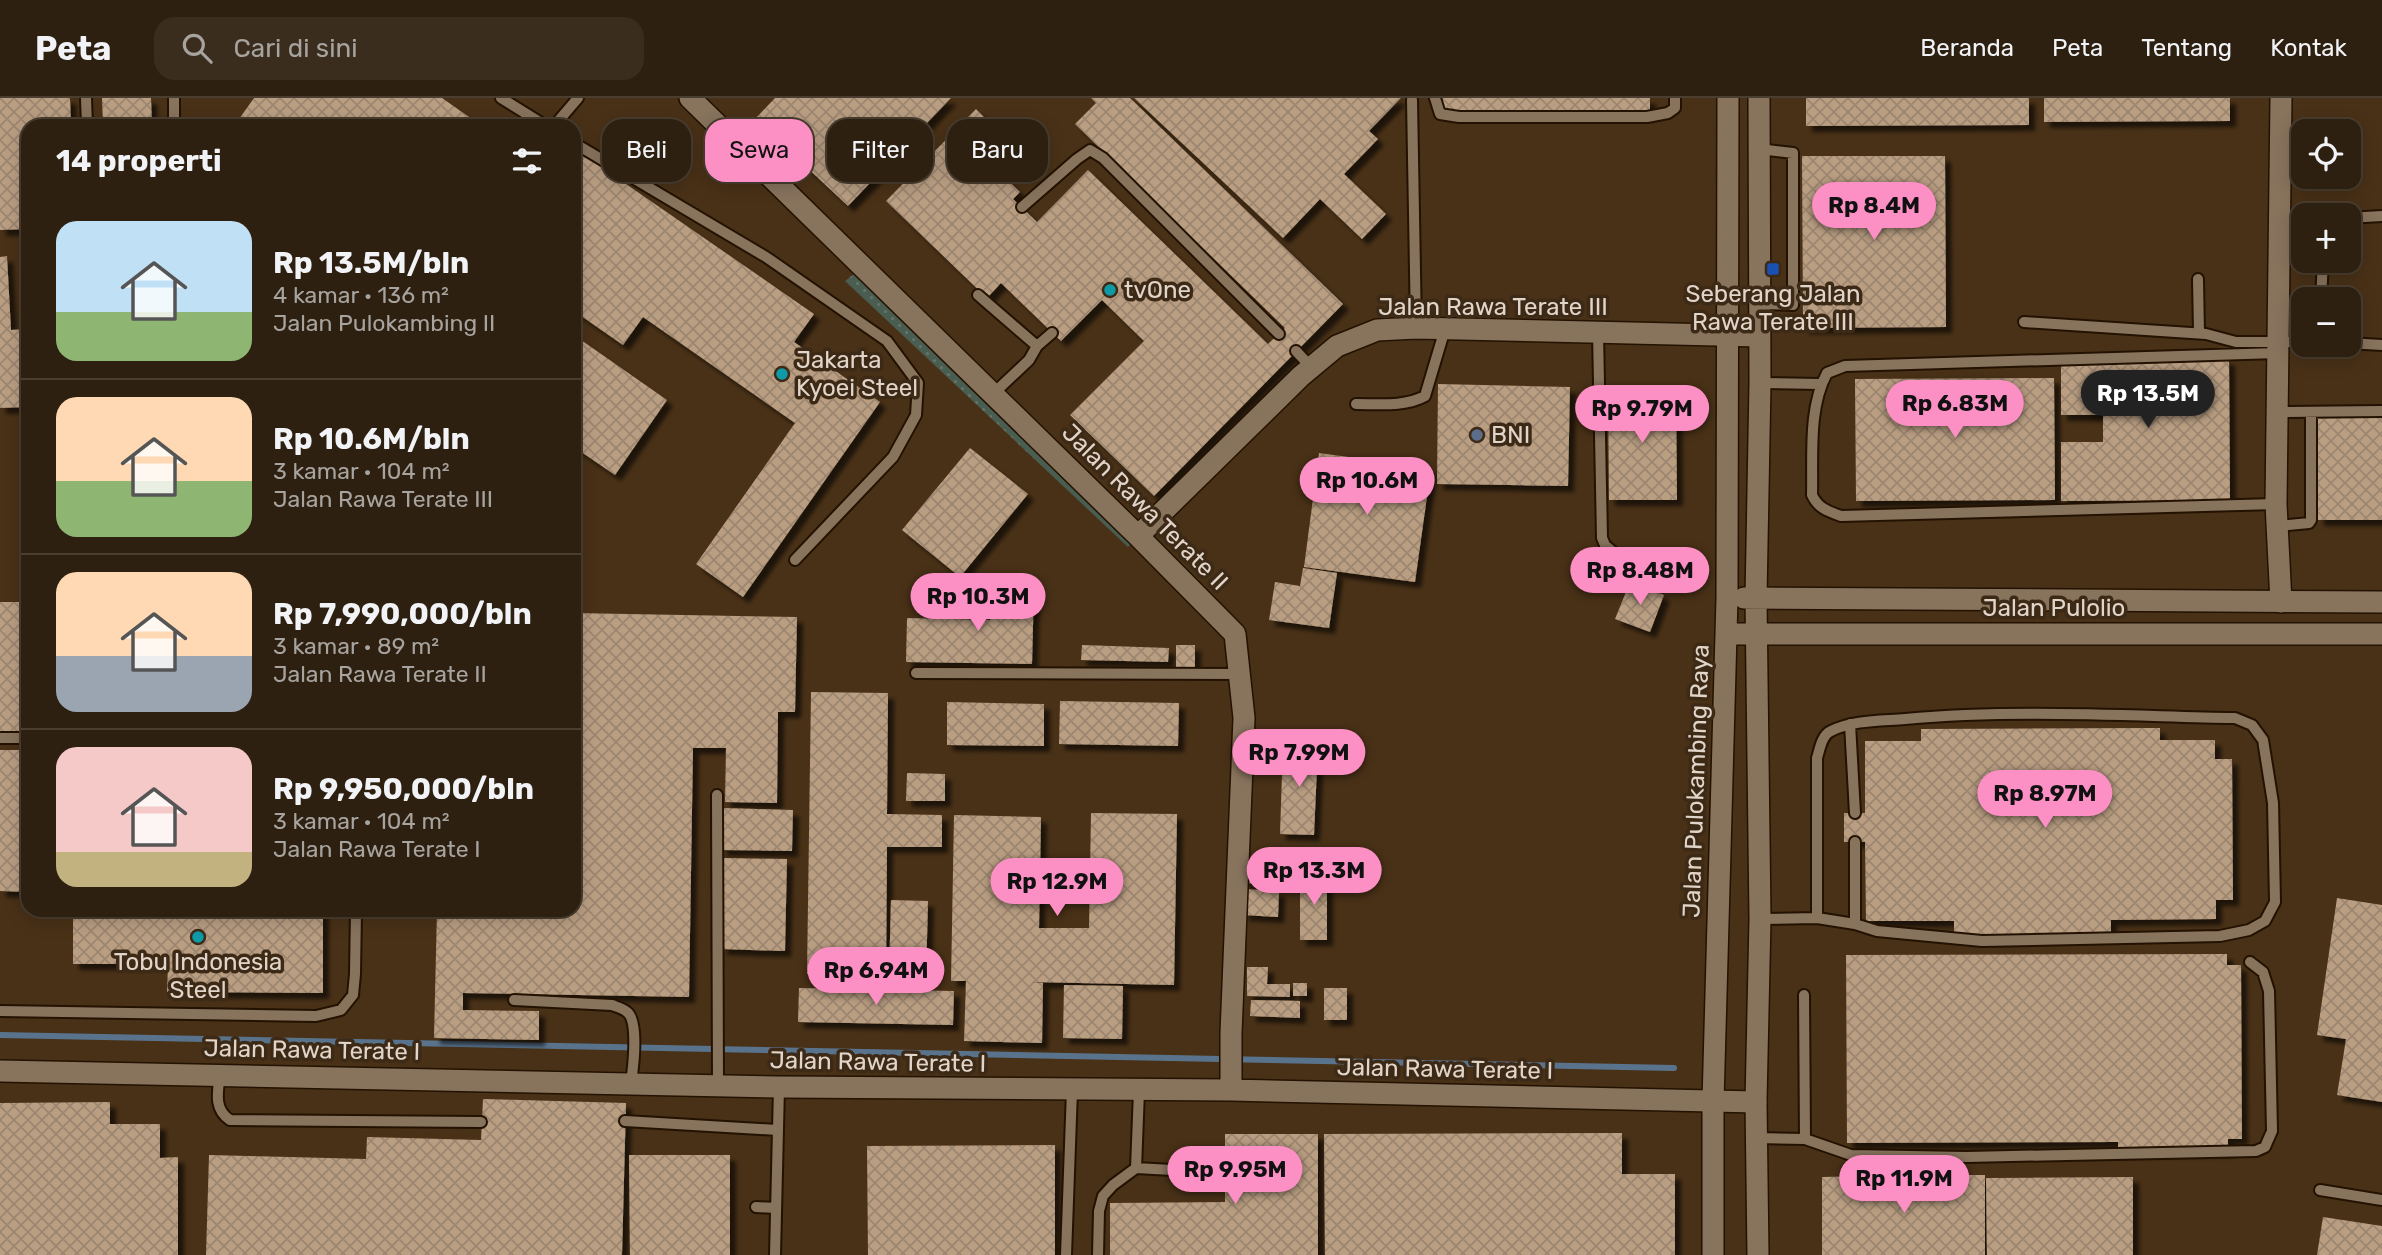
<!DOCTYPE html>
<html lang="id">
<head>
<meta charset="utf-8">
<style>
	body { margin:0; font-family:Rubik,sans-serif; background:#3a2d1e; color:#f1f3f6; height:100vh; display:flex; flex-direction:column; font-size:26px; white-space:nowrap }
	* { box-sizing:border-box; margin:0 }
	p { font-size:23px; color:#a7a39f }
	.icon { flex:none; width:38px; height:38px; fill:none; stroke:currentColor; stroke-width:2; stroke-linecap:round; stroke-linejoin:round }
	.map { position:relative; flex:1; overflow:hidden }
	.details { position:absolute; left:21px; top:21px; width:560px; height:798px; display:flex; flex-direction:column; background:#2e2010; border-radius:21px; box-shadow:0 4px 18px #0003,0 0 0 2px #493e30 }
	.details>* { flex:none }
	.guide { position:absolute; left:602px; top:21px; width:665px; height:63px; display:flex; gap:14px }
	.controls { position:absolute; left:2291px; top:21px; display:grid; gap:14px }
	.controls a { display:grid; place-items:center; width:70px; height:70px; border-radius:14px; background:#2e2010; box-shadow:0 4px 18px #0003,0 0 0 2px #493e30; font-size:35px }
	.price { position:absolute; translate:-50% -60px; padding:0 16px; border-radius:24px; background:#fc8fc3; color:#111; font-size:23px; line-height:46px; filter:drop-shadow(0 2px 4px #0008) }
	.price::after { content:''; position:absolute; left:50%; top:42px; width:21px; height:16px; margin-left:-10px; background:inherit; clip-path:polygon(0 0,100% 0,50% 100%) }
	.price.on { background:#222; color:#fff }
	ul { padding:0; list-style:none }
	li { display:flex; align-items:center; gap:21px; height:175px; padding:0 35px }
	li+li { border-top:2px solid #493e30 }
	li span { display:grid; place-items:center; flex:none; width:196px; height:140px; border-radius:21px; color:#555 }
	li>.icon { margin-inline-start:auto }
	span .icon { width:84px; height:84px; fill:#fffc; stroke-width:1 }
	li b { font-size:30px }
	h2 { display:flex; justify-content:space-between; align-items:center; height:84px; padding:0 35px; font-size:30px }
	.chip { padding:0 24px; border-radius:21px; background:#2e2010; box-shadow:0 4px 18px #0003,0 0 0 2px #493e30; font-size:24px; line-height:63px }
	.chip.on { background:#fc8fc3; color:#111 }
	header { display:flex; align-items:center; gap:42px; box-sizing:border-box; height:98px; padding:0 35px; background:#2e2010; border-bottom:2px solid #493e30 }
	header strong { font-size:33px }
	nav { display:flex; gap:38px; margin-inline-start:auto; font-size:24px }
	.search { width:490px; height:63px; background:#3a2d1e; display:flex; align-items:center; gap:18px; box-sizing:border-box; padding:0 24px; border-radius:21px; color:#a7a39f; font-size:26px }
	.map>svg:first-child { display:block }
</style>
</head>
<body>
<header>
<strong>Peta</strong>
<div class="search"><svg class="icon" aria-label="search" viewBox="0 0 24 24"><circle cx="10" cy="10" r="6"/><path d="M15 15l6 6"/></svg>Cari di sini</div>
<nav><a>Beranda</a><a>Peta</a><a>Tentang</a><a>Kontak</a></nav>
</header>
<div class="map">
<svg width="2382" height="1157" viewBox="0 0 2382 1157">
	<defs>
		<pattern id="grass-dots" width="8" height="8" patternUnits="userSpaceOnUse" patternTransform="scale(1.75)"><rect width="8" height="8" fill="#495d51"/><path d="M2 2h.1M6 6h.1" fill="none" stroke="#637369" stroke-width="1.8" stroke-linecap="round"/></pattern>
		<pattern id="building-cross-hatch" width="8" height="8" patternUnits="userSpaceOnUse" patternTransform="scale(1.75)"><rect width="8" height="8" fill="#b99e82"/><path d="M0 0l8 8M0 8l8-8" fill="none" stroke="#9c8670"/></pattern>
		<filter id="shadow"><feDropShadow dx="6" dy="6" stdDeviation="2" flood-color="#0009"/></filter>
	</defs>
	<rect width="100%" height="100%" fill="#3d2a16"/>
	<path fill="#493117" fill-rule="evenodd" d="M0,0H2382V1157H0ZM28,28H574V812H28ZM2303,33H2348V79H2303ZM2303,117H2348V163H2303ZM2303,201H2348V247H2303Z"/>
	<path fill="url(#grass-dots)" d="M863,169L1138,438L1128,449L845,183Z"/>
	<g fill="none" stroke-linecap="round" stroke-linejoin="round">
		<path stroke="#5a738d" stroke-width="6" d="M0,937L1674,970"/>
	</g>
	<path fill="url(#building-cross-hatch)" filter="url(#shadow)" d="M0,0H70L71,28H28V131L0,132Z
		M102,0H151L152,28H103Z
		M254,0H442L482,28H234Z
		M775,0H951L848,108L755,21Z
		M1091,0H1130L1343,206L1154,398L1070,317L1144,243L1102,202L1061,243L1001,185L987,200L886,103L976,11L1002,37L982,58L1020,94L1013,101L1037,124L1088,72L1268,246L1285,230L1075,26L1096,5Z
		M1134,0H1401L1369,33L1378,41L1344,76L1386,116L1362,141L1320,101L1283,140Z
		M1440,0H1650V12L1440,14Z
		M1806,0H2029V27L1806,28Z
		M2044,0H2230V23L2044,24Z
		M574,50L814,216L794,244L880,304L743,499L696,466L795,325L643,219L623,247L574,213Z
		M1802,58H1945L1946,229L1803,230Z
		M24,153H28V204H26Z
		M7,158L11,232L28,231V309L0,310V159Z
		M581,242L667,302L615,377L574,349V252Z
		M2229,261L2230,402L2061,403V344H2103V317H2061V262Z
		M2054,280L2055,402L1856,403L1855,281Z
		M1438,286L1570,289L1568,388L1437,386Z
		M1608,292H1676L1677,402H1609Z
		M2317,319H2382V422H2318Z
		M970,350L1028,396L960,479L902,432Z
		M1319,355L1431,370L1415,484L1304,469Z
		M1303,470L1337,475L1329,530L1269,522L1275,484L1300,488Z
		M1630,484L1664,497L1650,534L1615,521Z
		M990,489H1034L1032,566L906,564L907,520L990,522Z
		M0,504H28V633H0Z
		M574,515L797,519L795,614H778L777,705L725,704L726,650H693L689,899L463,895V912L539,913V942L434,940L437,812H574Z
		M1082,547L1169,550L1168,564L1081,562Z
		M1176,547H1195V569H1176Z
		M811,594L888,595L887,716L942,717V749H887L886,877L807,876Z
		M1060,603L1179,605L1178,648L1059,646Z
		M947,604L1044,606V648L947,647Z
		M2160,630V642H2215V661H2232L2233,802H2216V821L2111,822V836L1954,837V823H1866L1865,744H1844V715H1865V643H1921V631Z
		M1283,646L1318,647L1314,737L1280,736Z
		M0,652H28V794L0,793Z
		M907,675L945,676V703H906Z
		M722,710L793,712L792,753L721,752Z
		M1091,715L1177,716L1174,887L1031,884L1043,885L1042,945L964,943L966,883H951L954,717L1041,719L1039,830H1089Z
		M723,760L787,761L785,853L721,851Z
		M1245,768L1294,770V787L1244,785Z
		M1300,775H1327V842H1300Z
		M1244,791L1279,793L1278,819L1243,817Z
		M2337,800L2382,807V1004L2337,997L2346,941L2317,937Z
		M891,802L928,803L926,880L889,879Z
		M73,812H323V895L167,894L168,866H73Z
		M2227,856V867H2241L2242,1041H2228V1053L2118,1054V1044L1847,1045L1846,857Z
		M1247,869H1268L1267,886H1290V899L1247,898Z
		M1293,885H1307V898H1293Z
		M1064,887L1123,888L1122,941L1063,940Z
		M799,890L954,893L953,927L798,924Z
		M1324,890H1347V922H1324Z
		M1251,902L1300,903V920L1250,918Z
		M483,1001L626,1005L622,1157H206L209,1057L366,1061L367,1039L481,1042Z
		M110,1004V1026H160V1060L178,1059V1157H0V1005Z
		M1622,1035V1076H1675V1157H1325L1324,1036Z
		M1225,1036H1318V1157H1110V1105L1225,1104Z
		M1055,1047V1157H868L867,1048Z
		M629,1057H730V1157H630Z
		M1915,1077H1985V1157H1822V1079Z
		M2133,1079V1157H1987L1986,1080Z
		M2323,1119L2382,1128V1157H2317Z"/>
	<g fill="none" stroke-linecap="round" stroke-linejoin="round">
		<g stroke="#231201" stroke-width="14">
			<path id="lane" d="M86,0L87,28
				M174,0V28
				M501,0L546,28
				M1435,0L1440,16L1459,19H1647L1668,15L1675,10V0
				M1412,2L1416,230
				M554,28L578,0
				M574,45L766,159L887,243L918,285L916,317L893,359L795,462
				M1022,109L1077,61L1090,52L1103,60L1279,236
				M2348,120L2382,118
				M2198,181L2199,235
				M978,197L1037,248
				M2321,201L2323,163
				M1759,206L1793,207V55L1759,51
				M2024,224L2206,236L2236,244H2303
				M1598,234L1602,440L1605,447L1626,465
				M2348,245L2382,247
				M1296,253L1312,270
				M1760,285L1821,286
				M993,296L1029,262L1037,248L1052,235
				M1356,306C1379,306 1405,309 1425,298L1445,231
				M2278,314L2382,313
				M2276,406L1841,418C1827,413 1818,410 1812,397C1813,358 1808,310 1827,275L1845,268L2278,255
				M2277,428L2309,425L2311,422V314
				M916,575L1240,576
				M1850,626L1855,715
				M0,640H28
				M717,697L718,987
				M1817,820L1855,826V744
				M1760,821L1817,820V660C1820,650 1822,637 1831,633C1853,622 1881,623 1905,621C2014,611 2126,618 2235,620L2252,627L2263,642L2273,705L2275,804L2265,823L2249,832L2220,838L1982,843L1877,833L1855,826
				M514,902L612,907C617,909 624,911 627,914C639,923 633,971 631,985
				M0,913L316,918L341,912L353,897L355,876L356,812
				M220,976C218,993 213,1011 230,1022L481,1024
				M625,1023L777,1032
				M1756,1040L1805,1041L1804,897
				M1805,1041L1851,1057L1966,1059L2256,1053L2265,1049L2272,1033L2269,893L2263,874L2250,864
				M1136,1070L1139,993
				M2320,1092L2382,1102
				M756,1109L776,1110
				M775,1157L779,989
				M1066,1157L1072,992
				M1098,1157L1099,1113L1103,1098L1113,1087L1136,1070L1190,1073"/>
		</g>
		<g stroke="#231201" stroke-width="24">
			<path id="street" d="M690,0L1138,438L1235,536L1244,620L1231,935V992
				M2281,0L2276,406L2281,504
				M1138,438L1301,278L1337,248L1377,232L1416,230L1759,238
				M0,973L779,989L1231,992L1756,1004"/>
		</g>
		<g stroke="#231201" stroke-width="24">
			<path id="secondary" d="M1744,500L2382,504
				M1727,536H2382
				M1713,1157V1004L1727,500L1728,0
				M1758,1157L1756,1004L1760,821L1756,500L1760,285L1759,0"/>
		</g>
		<use href="#lane" stroke="#88735d" stroke-width="10"/>
		<use href="#street" stroke="#88735d" stroke-width="21"/>
		<use href="#secondary" stroke="#88735d" stroke-width="21"/>
	</g>
	<rect fill="#1a4fb4" stroke="#3d2a16" stroke-width="2.5" x="1766" y="164" width="14" height="14" rx="3.5"/>
	<g fill="#0f9aa8" stroke="#3d2a16" stroke-width="2.5">
		<circle cx="1110" cy="192" r="7"/>
		<circle cx="782" cy="276" r="7"/>
		<circle cx="198" cy="839" r="7"/>
	</g>
	<circle fill="#5c6f8a" stroke="#3d2a16" stroke-width="2.5" cx="1477" cy="337" r="7"/>
	<g text-anchor="middle" stroke-width="7" stroke-linejoin="round" paint-order="stroke">
		<g font-size="24" fill="#e1d5c9" stroke="#3d2a16" text-anchor="start">
			<text x="1124" y="200">tvOne</text>
			<text x="1773" y="204" text-anchor="middle">Seberang Jalan<tspan x="1773" dy="28">Rawa Terate III</tspan></text>
			<text x="796" y="270">Jakarta<tspan x="796" dy="28">Kyoei Steel</tspan></text>
			<text x="1491" y="345">BNI</text>
			<text x="198" y="872" text-anchor="middle">Tobu Indonesia<tspan x="198" dy="28">Steel</tspan></text>
		</g>
		<g font-size="24" fill="#e1d5c9" stroke="#3d2a16">
			<text x="1493" y="217">Jalan Rawa Terate III</text>
			<text transform="translate(1145 409) rotate(45)" y="8">Jalan Rawa Terate II</text>
			<text x="2054" y="518">Jalan Pulolio</text>
			<text transform="translate(1696 683) rotate(-88)" y="8">Jalan Pulokambing Raya</text>
			<text transform="translate(312 952) rotate(1)" y="8">Jalan Rawa Terate I</text>
			<text transform="translate(878 964) rotate(1)" y="8">Jalan Rawa Terate I</text>
			<text transform="translate(1445 971) rotate(1)" y="8">Jalan Rawa Terate I</text>
		</g>
	</g>
</svg>
<div class="controls">
<a><svg class="icon" aria-label="locate" viewBox="0 0 24 24"><circle cx="12" cy="12" r="6"/><path d="M12 2v4M12 18v4M2 12h4M18 12h4"/></svg></a>
<a>+</a>
<a>−</a>
</div>
<b class="price" style="left:1874px;top:144px">Rp 8.4M</b>
<b class="price on" style="left:2148px;top:332px">Rp 13.5M</b>
<b class="price" style="left:1955px;top:342px">Rp 6.83M</b>
<b class="price" style="left:1642px;top:347px">Rp 9.79M</b>
<b class="price" style="left:1367px;top:419px">Rp 10.6M</b>
<b class="price" style="left:1640px;top:509px">Rp 8.48M</b>
<b class="price" style="left:978px;top:535px">Rp 10.3M</b>
<b class="price" style="left:1299px;top:691px">Rp 7.99M</b>
<b class="price" style="left:2045px;top:732px">Rp 8.97M</b>
<b class="price" style="left:1314px;top:809px">Rp 13.3M</b>
<b class="price" style="left:1057px;top:820px">Rp 12.9M</b>
<b class="price" style="left:876px;top:909px">Rp 6.94M</b>
<b class="price" style="left:1235px;top:1108px">Rp 9.95M</b>
<b class="price" style="left:1904px;top:1117px">Rp 11.9M</b>
<div class="guide">
<a class="chip">Beli</a>
<a class="chip on">Sewa</a>
<a class="chip">Filter</a>
<a class="chip">Baru</a>
</div>
<section class="details">
<h2>14 properti<svg class="icon" aria-label="filters" viewBox="0 0 24 24"><path d="M4 7h16M4 17h16"/><circle cx="9" cy="7" r="2"/><circle cx="15" cy="17" r="2"/></svg></h2>
<ul>
<li><span style="background:linear-gradient(#bfe0f5 65%,#8fb573 0)"><svg class="icon" aria-label="home" viewBox="0 0 24 24"><path d="M3 11l9-7 9 7M6 9v11h12V9"/></svg></span><div><b>Rp 13.5M/bln</b><p>4 kamar · 136 m²</p><p>Jalan Pulokambing II</p></div></li>
<li><span style="background:linear-gradient(#ffd9b3 60%,#8fb573 0)"><svg class="icon" aria-label="home" viewBox="0 0 24 24"><path d="M3 11l9-7 9 7M6 9v11h12V9"/></svg></span><div><b>Rp 10.6M/bln</b><p>3 kamar · 104 m²</p><p>Jalan Rawa Terate III</p></div></li>
<li><span style="background:linear-gradient(#ffd9b3 60%,#9aa5b1 0)"><svg class="icon" aria-label="home" viewBox="0 0 24 24"><path d="M3 11l9-7 9 7M6 9v11h12V9"/></svg></span><div><b>Rp 7,990,000/bln</b><p>3 kamar · 89 m²</p><p>Jalan Rawa Terate II</p></div></li>
<li><span style="background:linear-gradient(#f6c9c9 75%,#c2b280 0)"><svg class="icon" aria-label="home" viewBox="0 0 24 24"><path d="M3 11l9-7 9 7M6 9v11h12V9"/></svg></span><div><b>Rp 9,950,000/bln</b><p>3 kamar · 104 m²</p><p>Jalan Rawa Terate I</p></div></li>
</ul>
</section>
</div>
</body>
</html>
